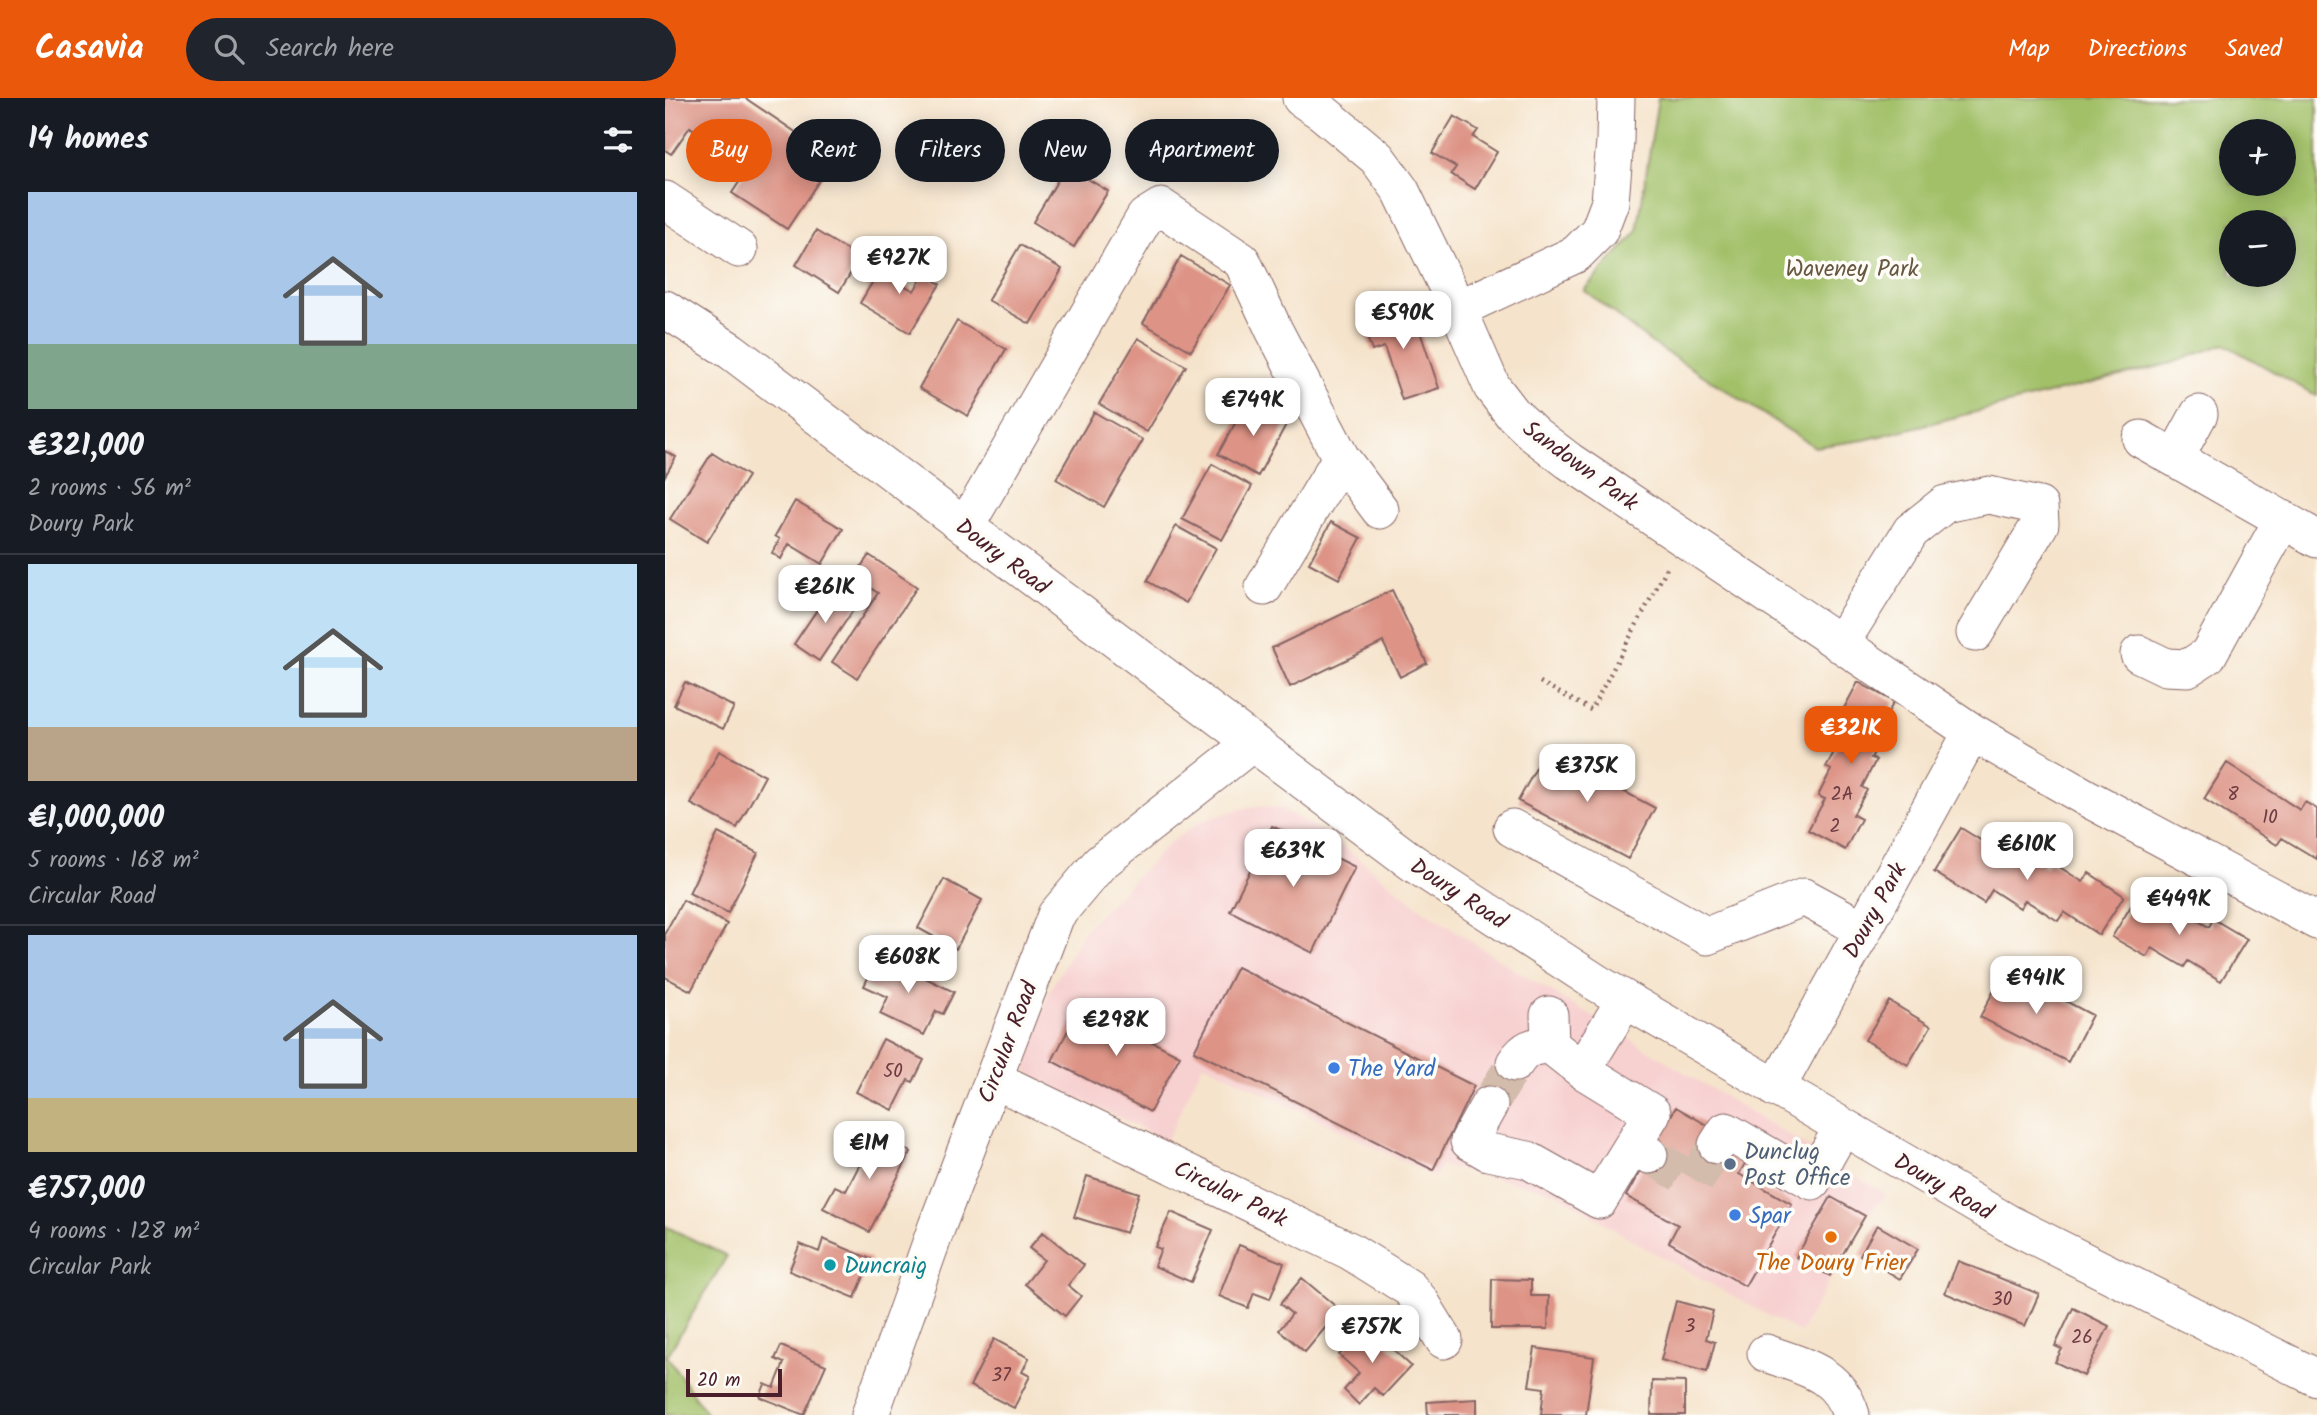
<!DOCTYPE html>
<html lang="en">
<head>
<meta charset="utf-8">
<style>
	body { margin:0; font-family:Kalam,sans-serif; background:#20242c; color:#f1f3f6; height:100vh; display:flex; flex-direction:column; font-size:26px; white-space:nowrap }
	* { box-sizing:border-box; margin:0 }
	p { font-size:23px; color:#9ea1a6 }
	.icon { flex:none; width:38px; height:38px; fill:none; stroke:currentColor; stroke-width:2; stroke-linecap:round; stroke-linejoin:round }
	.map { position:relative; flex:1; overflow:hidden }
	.sheet { display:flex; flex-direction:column; background:#171b24; width:665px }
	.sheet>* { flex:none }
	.hud { position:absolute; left:21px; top:21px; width:665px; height:63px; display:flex; gap:14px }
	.buttons { position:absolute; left:1554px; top:21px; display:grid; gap:14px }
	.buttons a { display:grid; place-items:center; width:77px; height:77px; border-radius:50%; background:#171b24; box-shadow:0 4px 18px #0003; font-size:35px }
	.scale { position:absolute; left:21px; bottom:18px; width:96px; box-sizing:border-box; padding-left:7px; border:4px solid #4a1f2b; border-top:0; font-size:19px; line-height:24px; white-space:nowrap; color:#4a1f2b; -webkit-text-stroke:5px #fdfcf7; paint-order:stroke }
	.price { position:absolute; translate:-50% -60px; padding:0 16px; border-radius:14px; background:#fff; color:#222; font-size:23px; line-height:46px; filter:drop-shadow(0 2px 4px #0008) }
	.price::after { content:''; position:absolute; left:50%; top:42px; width:21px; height:16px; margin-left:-10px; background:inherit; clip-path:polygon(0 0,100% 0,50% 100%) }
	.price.active { background:#ea580c; color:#fff }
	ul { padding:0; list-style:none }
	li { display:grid; align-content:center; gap:14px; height:371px; padding:0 28px }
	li+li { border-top:2px solid #363941 }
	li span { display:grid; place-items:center; height:217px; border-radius:0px; color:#555 }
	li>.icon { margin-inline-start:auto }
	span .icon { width:126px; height:126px; fill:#fffc; stroke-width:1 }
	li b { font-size:30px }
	h2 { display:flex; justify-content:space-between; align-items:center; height:84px; padding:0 28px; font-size:30px }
	.tag { padding:0 24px; border-radius:32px; background:#171b24; box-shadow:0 4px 18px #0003; font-size:24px; line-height:63px }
	.tag.active { background:#ea580c; color:#fff }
	header { display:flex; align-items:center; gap:42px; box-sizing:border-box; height:98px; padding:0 35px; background:#ea580c; color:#fff }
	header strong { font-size:33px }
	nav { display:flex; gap:38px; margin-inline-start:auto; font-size:24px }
	.search { width:490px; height:63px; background:#20242c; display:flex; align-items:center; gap:18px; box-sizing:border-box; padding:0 24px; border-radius:38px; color:#9ea1a6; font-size:26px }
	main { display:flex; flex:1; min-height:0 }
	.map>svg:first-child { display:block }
</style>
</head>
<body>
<header>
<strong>Casavia</strong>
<div class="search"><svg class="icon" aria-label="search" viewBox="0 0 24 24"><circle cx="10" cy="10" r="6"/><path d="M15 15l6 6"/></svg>Search here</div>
<nav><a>Map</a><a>Directions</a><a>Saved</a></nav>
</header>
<main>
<section class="sheet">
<h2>14 homes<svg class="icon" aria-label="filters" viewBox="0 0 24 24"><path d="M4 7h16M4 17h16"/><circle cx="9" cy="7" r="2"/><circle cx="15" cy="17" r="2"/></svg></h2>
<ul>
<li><span style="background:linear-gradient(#a9c7e8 70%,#7fa58c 0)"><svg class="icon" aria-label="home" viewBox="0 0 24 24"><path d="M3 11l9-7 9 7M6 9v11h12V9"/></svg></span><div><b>€321,000</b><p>2 rooms · 56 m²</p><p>Doury Park</p></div></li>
<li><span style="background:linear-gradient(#bfe0f5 75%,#b9a48a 0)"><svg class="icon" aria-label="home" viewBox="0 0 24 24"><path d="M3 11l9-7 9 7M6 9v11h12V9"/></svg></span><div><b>€1,000,000</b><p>5 rooms · 168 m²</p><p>Circular Road</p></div></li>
<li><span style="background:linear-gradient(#a9c7e8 75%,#c2b280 0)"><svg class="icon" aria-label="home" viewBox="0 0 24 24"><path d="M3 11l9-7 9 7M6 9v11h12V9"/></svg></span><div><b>€757,000</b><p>4 rooms · 128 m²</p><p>Circular Park</p></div></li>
</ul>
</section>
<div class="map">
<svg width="1652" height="1317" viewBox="0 0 1652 1317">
	<rect width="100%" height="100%" fill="#fdfcf7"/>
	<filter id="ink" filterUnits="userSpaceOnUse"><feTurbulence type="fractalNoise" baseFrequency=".0143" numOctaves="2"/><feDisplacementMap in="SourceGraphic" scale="14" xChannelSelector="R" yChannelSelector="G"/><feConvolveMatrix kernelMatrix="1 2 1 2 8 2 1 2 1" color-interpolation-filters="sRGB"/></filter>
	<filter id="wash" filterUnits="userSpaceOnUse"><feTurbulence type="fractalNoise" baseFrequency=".00686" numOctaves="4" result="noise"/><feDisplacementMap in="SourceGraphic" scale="28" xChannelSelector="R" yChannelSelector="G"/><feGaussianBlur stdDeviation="1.57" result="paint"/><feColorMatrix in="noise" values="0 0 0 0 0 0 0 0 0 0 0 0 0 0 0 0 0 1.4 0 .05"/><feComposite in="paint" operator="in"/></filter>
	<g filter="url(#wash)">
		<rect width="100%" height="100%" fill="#f5e3cb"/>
		<path fill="#f7d0d0" d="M596,708L618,711L665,738L758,812L852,873L1222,1097L1200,1118L1135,1235L973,1146L890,1094L776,1068L770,1079L538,965L501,1043L361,974L384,894L420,831L505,745L536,723L575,711Z"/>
		<path fill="#a1c068" stroke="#76704a" stroke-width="2" fill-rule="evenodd" d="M993,0H1652V298L1559,246L1507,265L1199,342L1150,349L984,243L919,192L972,134ZM1566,33H1619V86H1566ZM1566,124H1619V177H1566Z
			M0,1128L62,1158L2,1258L42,1317H0Z"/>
		<g id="blocks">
			<path fill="#dd9385" d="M0,0H80L169,60L122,131L67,95L84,69L25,29L6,56L0,52Z
				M789,18L813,32L808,39L832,54L810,91L786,76L791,69L767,55Z
				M401,68L443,93L409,149L368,124Z
				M151,133L195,160L174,194L131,167Z
				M355,147L397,171L365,226L323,202Z
				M223,158L240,167L230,182L249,193L259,176L275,186L245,235L195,205Z
				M516,158L565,187L526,253L478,225Z
				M746,207L774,290L737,302L719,249L707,253L697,224Z
				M292,223L341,251L303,318L254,290Z
				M473,240L521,268L482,334L434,306Z
				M583,302L623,323L593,378L553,356Z
				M429,314L478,342L439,409L391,381Z
				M0,353L11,359L0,378Z
				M47,355L83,378L42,444L5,421Z
				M547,366L587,388L557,442L517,421Z
				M130,403L178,431L157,466L124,446L116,461L107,455L115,441L110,438Z
				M666,424L696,440L674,481L644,465Z
				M511,428L551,450L521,505L482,483Z
				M204,457L252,489L192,580L167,564L213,495L189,479Z
				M166,491L191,508L154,563L129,546Z
				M727,492L762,565L735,579L718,544L625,589L607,550Z
				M20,584L69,609L58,631L9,607Z
				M1193,584L1229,604L1214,631L1220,634L1206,660L1211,662L1197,689L1202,692L1188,717L1196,721L1180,752L1143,732L1160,701L1153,698L1166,672L1161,669L1175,643L1171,641L1184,615L1178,612Z
				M881,652L990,710L963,761L853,703Z
				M54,653L100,678L72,730L26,706Z
				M1562,665L1635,712L1640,704L1652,711V761L1617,740L1612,747L1539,701Z
				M607,728L690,769L648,855L565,813Z
				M1296,730L1346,761L1353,751L1380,769L1385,763L1418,784L1424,775L1459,798L1434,837L1399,814L1393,823L1360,802L1355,810L1327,792L1319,805L1269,774Z
				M53,735L93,755L63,815L24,795Z
				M279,781L317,802L291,851L253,830Z
				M1474,795L1507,815L1511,810L1544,829L1548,821L1582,841L1556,883L1523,863L1519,869L1487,850L1482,859L1447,839Z
				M18,802L62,826L26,893L0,879V835Z
				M214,857L289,894L278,916L271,913L259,937L215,916L223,899L199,888Z
				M572,869L809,988L768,1072L529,953Z
				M1340,871L1427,917L1403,964L1315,919Z
				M1224,903L1266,928L1243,967L1200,942Z
				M416,907L515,958L485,1014L387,963Z
				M218,941L259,962L248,984L243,982L228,1012L191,994Z
				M841,959L861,971L836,1014L815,1001Z
				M1011,1009L1052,1033L1081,1064L1074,1076L1127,1106L1080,1188L1004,1144L1013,1127L961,1098Z
				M201,1031L246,1054L204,1134L158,1110L170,1088L181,1093L199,1058L189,1052Z
				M422,1078L474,1095L461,1135L409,1119Z
				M1166,1099L1200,1118L1165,1178L1131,1159Z
				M506,1114L548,1132L526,1184L489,1168L496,1151L490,1149Z
				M1212,1127L1253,1151L1235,1181L1195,1157Z
				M378,1134L419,1167L403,1187L416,1198L400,1218L360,1186L379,1162L364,1150Z
				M158,1141L206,1161L190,1200L124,1173L135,1146L154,1154Z
				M574,1147L619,1165L605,1201L589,1195L583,1210L554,1198Z
				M1293,1163L1374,1196L1360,1228L1280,1195Z
				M637,1180L675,1212L640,1254L614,1232L627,1216L615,1206Z
				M827,1181L866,1182V1198H884L883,1231H826Z
				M1011,1203L1048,1213L1041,1241L1050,1244L1042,1274L996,1262Z
				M1408,1210L1444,1228L1419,1278L1390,1264L1397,1251L1390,1248Z
				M702,1227L746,1268L718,1298L709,1290L694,1307L679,1292L694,1275L674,1257Z
				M329,1241L364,1260L357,1274L365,1278L349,1310L305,1288Z
				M116,1248L161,1267L139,1317L95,1299L100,1286L109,1290L119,1265L110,1261Z
				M870,1250L929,1259L921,1317H876L879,1290L864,1288Z
				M987,1283L1020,1284V1317H986Z
				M812,1301V1317H763L762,1304Z"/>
		</g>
	</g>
	<g filter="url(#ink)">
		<use href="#blocks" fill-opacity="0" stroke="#866463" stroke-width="2"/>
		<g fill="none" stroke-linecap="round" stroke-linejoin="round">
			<path stroke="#d3bcab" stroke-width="37" stroke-dasharray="37 18" stroke-linecap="butt" d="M824,1007L850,965
				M984,1057L1030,1084L1052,1047"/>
			<g stroke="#866463" stroke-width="39">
				<path id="minor" d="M636,0L657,14L712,60L736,93L793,211L827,289L847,315L870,337L904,363L1307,634L1420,699L1652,823
					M0,102L74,151
					M0,211L66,253L748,765L932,885L1343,1125L1652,1280
					M793,211L911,156L934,133L945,104L950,43L951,0
					M1476,341L1652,441
					M676,360L715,412
					M1510,360L1534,316
					M300,429L480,119L496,109L577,163L609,232L676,360L599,489
					M1175,546L1246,433L1280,406L1324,397L1374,408L1375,426L1310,535
					M1474,556L1501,569L1523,570L1543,557L1618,421
					M847,730L1042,838L1139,799L1198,831
					M884,917L885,947L917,972L987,1015L968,1047L984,1057
					M850,965C860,950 867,948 885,947
					M917,972L960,902
					M328,981L685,1153L744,1190L755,1203L779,1242
					M1111,991L1307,634
					M824,1007L804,1043L823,1054L863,1062L934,1102L968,1047
					M1052,1047L1061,1033L1147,1083L1177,1030
					M1101,1255C1138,1269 1173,1274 1186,1317
					M205,1317L272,1128L391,817L435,765L587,645"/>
			</g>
			<path stroke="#866463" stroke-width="4.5" stroke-dasharray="2 5" stroke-linecap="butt" d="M875,584L926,612L1002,470"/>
			<use href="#minor" stroke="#fff" stroke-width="37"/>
		</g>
	</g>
	<g fill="#3f7fe0" stroke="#fdfcf7" stroke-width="2.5">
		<circle cx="669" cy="970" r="7"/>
		<circle cx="1070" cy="1117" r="7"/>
	</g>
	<circle fill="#5c6f8a" stroke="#fdfcf7" stroke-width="2.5" cx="1065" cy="1066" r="7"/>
	<circle fill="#e8710a" stroke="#fdfcf7" stroke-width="2.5" cx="1166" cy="1139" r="7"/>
	<circle fill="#0f9aa8" stroke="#fdfcf7" stroke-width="2.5" cx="165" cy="1167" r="7"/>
	<g text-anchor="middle" stroke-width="7" stroke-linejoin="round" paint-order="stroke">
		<g font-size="19" fill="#6f3c42">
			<text x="1177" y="702">2A</text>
			<text x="1568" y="702">8</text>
			<text x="1605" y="725">10</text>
			<text x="1170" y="734">2</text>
			<text x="228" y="979">50</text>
			<text x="1337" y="1207">30</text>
			<text x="1025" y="1234">3</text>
			<text x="1417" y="1245">26</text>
			<text x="336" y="1283">37</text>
		</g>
		<g font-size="23" fill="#685740" stroke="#fdfcf7">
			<text x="1187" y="178">Waveney Park</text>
		</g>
		<g font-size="23" fill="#4a1f2b" stroke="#fdfcf7">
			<text transform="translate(916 367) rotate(36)" y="8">Sandown Park</text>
			<text transform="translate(338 458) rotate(37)" y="8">Doury Road</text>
			<text transform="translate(794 795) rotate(33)" y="8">Doury Road</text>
			<text transform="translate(1209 812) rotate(-61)" y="8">Doury Park</text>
			<text transform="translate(342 944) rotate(-69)" y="8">Circular Road</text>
			<text transform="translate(1279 1088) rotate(30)" y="8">Doury Road</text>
			<text transform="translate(566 1095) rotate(26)" y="8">Circular Park</text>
		</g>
		<g font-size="23" fill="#366cbe" stroke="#fdfcf7" text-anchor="start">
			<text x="683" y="978">The Yard</text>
			<text x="1084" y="1125">Spar</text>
		</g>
		<g font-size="23" fill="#4e5e75" stroke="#fdfcf7" text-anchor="start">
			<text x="1079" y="1061">Dunclug<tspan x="1079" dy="26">Post Office</tspan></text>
		</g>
		<g font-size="23" fill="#c56008" stroke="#fdfcf7">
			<text x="1166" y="1172">The Doury Frier</text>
		</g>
		<g font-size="23" fill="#0d838f" stroke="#fdfcf7" text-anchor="start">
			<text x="179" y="1175">Duncraig</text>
		</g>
	</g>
</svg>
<div class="buttons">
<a>+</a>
<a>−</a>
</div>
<div class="scale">20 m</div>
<b class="price" style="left:234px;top:198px">€927K</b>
<b class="price" style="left:738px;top:253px">€590K</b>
<b class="price" style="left:588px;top:340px">€749K</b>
<b class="price" style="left:160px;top:527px">€261K</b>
<b class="price active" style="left:1186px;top:668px">€321K</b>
<b class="price" style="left:922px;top:706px">€375K</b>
<b class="price" style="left:1362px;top:784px">€610K</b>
<b class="price" style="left:628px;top:791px">€639K</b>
<b class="price" style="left:1514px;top:839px">€449K</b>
<b class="price" style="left:243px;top:897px">€608K</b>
<b class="price" style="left:1371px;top:918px">€941K</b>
<b class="price" style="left:451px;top:960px">€298K</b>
<b class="price" style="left:204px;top:1083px">€1M</b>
<b class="price" style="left:707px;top:1267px">€757K</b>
<div class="hud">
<a class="tag active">Buy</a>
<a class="tag">Rent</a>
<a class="tag">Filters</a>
<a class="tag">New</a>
<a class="tag">Apartment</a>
</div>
</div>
</main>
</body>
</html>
